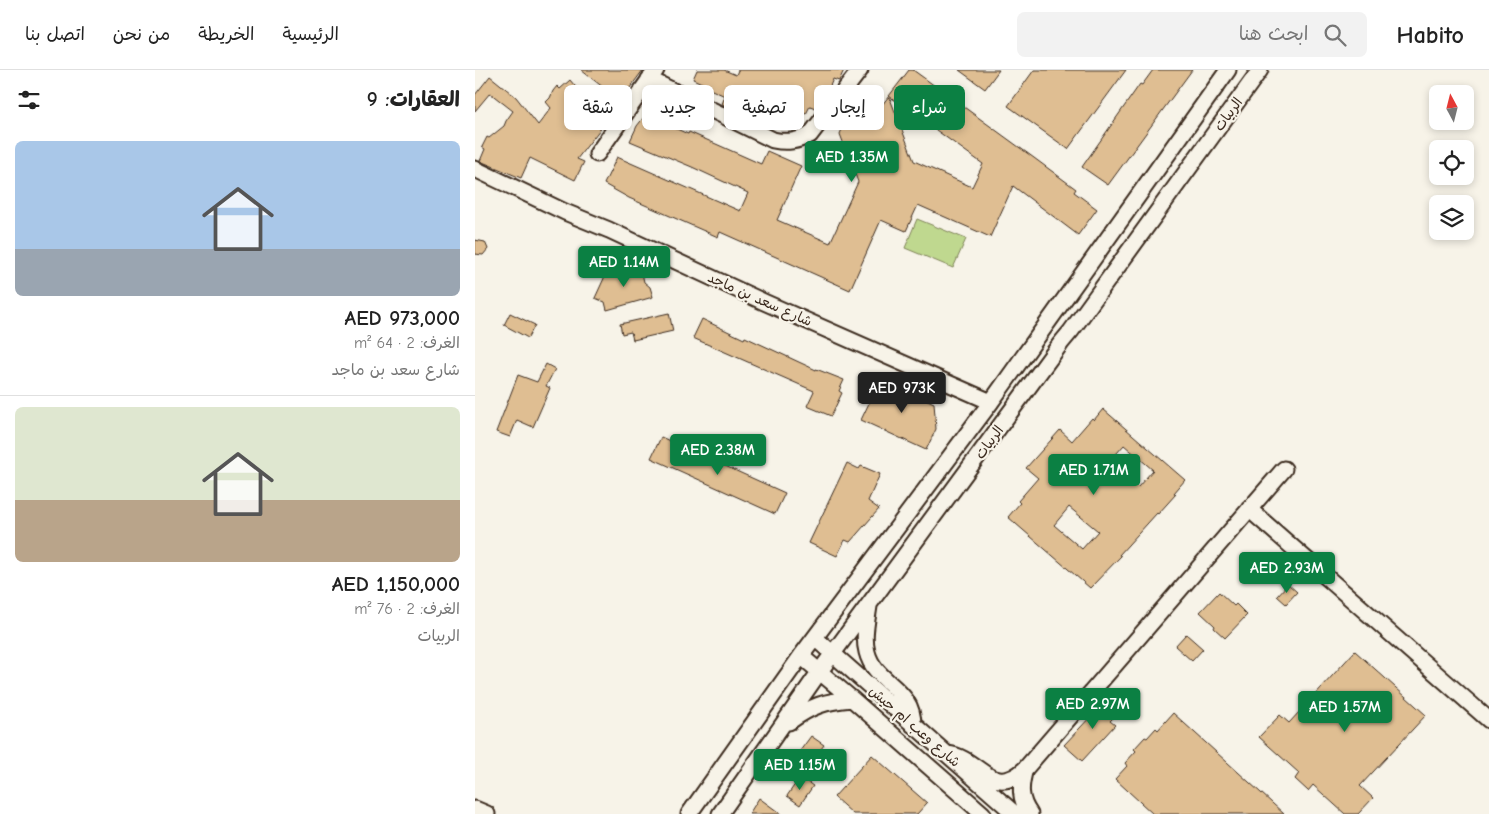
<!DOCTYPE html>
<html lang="ar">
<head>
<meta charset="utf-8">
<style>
	body { margin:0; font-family:"Comic Neue","Playpen Sans Arabic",sans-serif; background:#f2f2f2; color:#222; direction:rtl; height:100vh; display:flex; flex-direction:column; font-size:19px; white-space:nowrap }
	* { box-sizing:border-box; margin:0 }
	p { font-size:16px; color:#767676 }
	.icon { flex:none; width:28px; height:28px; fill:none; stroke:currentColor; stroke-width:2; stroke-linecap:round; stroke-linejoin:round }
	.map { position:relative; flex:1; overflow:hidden; direction:ltr }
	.details { display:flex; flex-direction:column; background:#fff; width:475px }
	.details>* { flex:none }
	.hud { position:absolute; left:15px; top:15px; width:475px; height:45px; direction:rtl; display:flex; gap:10px }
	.needle { width:32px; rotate:353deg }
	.controls { position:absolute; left:954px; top:15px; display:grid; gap:10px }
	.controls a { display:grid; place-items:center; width:45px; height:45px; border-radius:8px; background:#fff; box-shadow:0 2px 8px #0003; font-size:25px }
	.price { position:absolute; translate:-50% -42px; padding:0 11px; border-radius:5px; background:#0b8043; color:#fff; font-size:16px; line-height:32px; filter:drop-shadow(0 1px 2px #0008) }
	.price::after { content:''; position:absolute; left:50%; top:30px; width:15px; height:11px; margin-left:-8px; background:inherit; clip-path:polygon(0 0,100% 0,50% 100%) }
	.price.active { background:#222; color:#fff }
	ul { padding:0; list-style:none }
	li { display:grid; align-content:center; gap:10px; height:265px; padding:0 15px }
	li+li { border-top:1px solid #e0e0e0 }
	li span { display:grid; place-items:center; height:155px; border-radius:8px; color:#555 }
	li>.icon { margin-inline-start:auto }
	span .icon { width:90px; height:90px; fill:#fffc; stroke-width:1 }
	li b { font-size:21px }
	h2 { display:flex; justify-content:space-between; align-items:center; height:60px; padding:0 15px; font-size:21px }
	.pill { padding:0 18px; border-radius:8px; background:#fff; box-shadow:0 2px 8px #0003; font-size:18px; line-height:45px }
	.pill.active { background:#0b8043; color:#fff }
	header { display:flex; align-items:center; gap:30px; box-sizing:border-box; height:70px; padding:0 25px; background:#fff; border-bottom:1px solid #e0e0e0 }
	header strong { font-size:24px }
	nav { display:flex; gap:28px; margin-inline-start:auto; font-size:18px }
	.search { width:350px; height:45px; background:#f2f2f2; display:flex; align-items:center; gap:12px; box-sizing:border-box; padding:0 18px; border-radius:8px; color:#767676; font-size:19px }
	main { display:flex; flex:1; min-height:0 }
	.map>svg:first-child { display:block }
</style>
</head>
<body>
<header>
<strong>Habito</strong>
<div class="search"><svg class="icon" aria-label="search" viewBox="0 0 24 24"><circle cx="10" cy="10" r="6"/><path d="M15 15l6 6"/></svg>ابحث هنا</div>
<nav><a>الرئيسية</a><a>الخريطة</a><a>من نحن</a><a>اتصل بنا</a></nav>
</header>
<main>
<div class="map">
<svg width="1014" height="744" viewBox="0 0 1014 744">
	<rect width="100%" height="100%" fill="#f7f3e8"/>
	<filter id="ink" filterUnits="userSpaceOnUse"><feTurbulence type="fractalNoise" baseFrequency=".02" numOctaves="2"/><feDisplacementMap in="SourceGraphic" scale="10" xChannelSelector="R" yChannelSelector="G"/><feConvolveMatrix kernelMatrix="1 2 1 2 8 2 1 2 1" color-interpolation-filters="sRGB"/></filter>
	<g filter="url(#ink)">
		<path fill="#bfd88f" stroke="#7d8156" d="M442,149L491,169L478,198L430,178Z"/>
		<path fill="#dfbe92" stroke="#3b2a1e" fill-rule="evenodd" d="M106,0H168L143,34L126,22L129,18Z
			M222,0H249L261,5L263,0H369L364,11L358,9L347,34L343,39L335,36L331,44L280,24L270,46L247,34L250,26L228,16L229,14L218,9Z
			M434,0H438L559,88L601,119L599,122L622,139L603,165L538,116L515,167L443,135L431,161L406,150L375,220L245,162L243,167L154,128L129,114L142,87L265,141L273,123L217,97L155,71L162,56L169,47L176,43L181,44L198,50L195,56L213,64L214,62L286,94L292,81L326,96L302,150L355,173L383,112L365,64L373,45L403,33L407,35L414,26L439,91L497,117L508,94L414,26Z
			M484,0H524L510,19Z
			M559,0H651L593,79L533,36Z
			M678,0H717L633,115L607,97L665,14L667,15Z
			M15,6L41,27L63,55L76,38L71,32L75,28L78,21L82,16L85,19L95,10L123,44L132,50L102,89L109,92L100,110L55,88L46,108L5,91L10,79L7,77L12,67L14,68L29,56L31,51L38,41L15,23L0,41V25Z
			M0,170L10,172L13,179L8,185L0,184Z
			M158,196L166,199L169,212L175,217L178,227L132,240L130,232L120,228L131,204Z
			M35,243L60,255L53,268L29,255Z
			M194,243L198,261L158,270L156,262L147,264L145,254Z
			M227,249L269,269L270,267L341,300V299L369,310L364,321L367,323L356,346L332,336L339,321L218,268Z
			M71,294L80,299L71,316L75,318L58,357L42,350L35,367L21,362L43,305L62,312Z
			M406,308L459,333L461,359L451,380L386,350Z
			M628,339L710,410L699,423L701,424L683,444L682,443L644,485L646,486L615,518L533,447L545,433L543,431L563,408L551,398L585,360L597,371L617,348L619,350ZM649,375L678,400L663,417L634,392ZM594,437L623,461L607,479L579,455Z
			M186,367L310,423L300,444L176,388Z
			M372,393L384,399L386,396L405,404L393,431L404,439L375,472L370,470L362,486L334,473Z
			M813,514L822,522L811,534L802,526Z
			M744,522L759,536L761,534L772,545L750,568L739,558L740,556L725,542Z
			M711,564L728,579L717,591L700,576Z
			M880,581L951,645L885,716L898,728L883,744H870L838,715L833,721L820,709L824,703L784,667L805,645L814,653Z
			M633,628L646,640L635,651L640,655L607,691L589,675Z
			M698,643L774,712L809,744H678L640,709L652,696L650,693L661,681L659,679L670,667L672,668L681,658L683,660Z
			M336,666L349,675L332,698L319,689Z
			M397,685L452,733L442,744H378L359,727Z
			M325,707L338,716L325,735L312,726Z
			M284,728L306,744H274Z"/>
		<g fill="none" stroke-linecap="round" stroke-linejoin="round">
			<g stroke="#3b2a1e" stroke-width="19">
				<path id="minor" d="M174,9L298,70C313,73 322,71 335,65L385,0
					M122,84L181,0
					M0,99L90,142L134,160L289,232L516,332
					M774,439L1014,650
					M394,536C392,551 388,567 392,582C400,614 438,617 438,655
					M340,568L540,744
					M326,586L377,629L508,744
					M314,652C336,636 350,631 377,629
					M472,684C505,687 516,730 550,699L809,399
					M550,699C545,716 544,729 555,744
					M0,739L12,744
					M214,744L326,586L516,332L753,0
					M245,744L345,601L586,273L596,261L785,0"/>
			</g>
			<use href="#minor" stroke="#f7f3e8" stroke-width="15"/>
		</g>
	</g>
	<g text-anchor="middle" stroke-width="4.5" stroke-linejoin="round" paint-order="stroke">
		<g font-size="14" fill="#3b2a1e" stroke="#f7f3e8">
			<text transform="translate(753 44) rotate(-54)" y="5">الربيات</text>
			<text transform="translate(285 229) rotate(24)" y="5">شارع سعد بن ماجد</text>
			<text transform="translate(514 372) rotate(-54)" y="5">الربيات</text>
			<text transform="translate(440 656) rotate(41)" y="5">شارع وعب ام حيش</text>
		</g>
	</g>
</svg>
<div class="controls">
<a><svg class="needle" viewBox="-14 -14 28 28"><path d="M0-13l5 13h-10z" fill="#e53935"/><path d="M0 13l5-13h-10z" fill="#767676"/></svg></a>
<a><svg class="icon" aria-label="locate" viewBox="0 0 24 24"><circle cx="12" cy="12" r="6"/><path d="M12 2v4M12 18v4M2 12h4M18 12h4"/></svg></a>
<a><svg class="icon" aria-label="layers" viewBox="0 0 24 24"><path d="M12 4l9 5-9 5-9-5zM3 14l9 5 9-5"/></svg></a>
</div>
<b class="price" style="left:377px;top:113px">AED 1.35M</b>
<b class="price" style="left:149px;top:218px">AED 1.14M</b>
<b class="price active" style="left:427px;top:344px">AED 973K</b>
<b class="price" style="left:243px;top:406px">AED 2.38M</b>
<b class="price" style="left:619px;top:426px">AED 1.71M</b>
<b class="price" style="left:812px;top:524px">AED 2.93M</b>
<b class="price" style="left:618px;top:660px">AED 2.97M</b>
<b class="price" style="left:870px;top:663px">AED 1.57M</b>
<b class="price" style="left:325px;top:721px">AED 1.15M</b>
<div class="hud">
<a class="pill active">شراء</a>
<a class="pill">إيجار</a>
<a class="pill">تصفية</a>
<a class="pill">جديد</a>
<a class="pill">شقة</a>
</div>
</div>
<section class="details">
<h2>العقارات: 9<svg class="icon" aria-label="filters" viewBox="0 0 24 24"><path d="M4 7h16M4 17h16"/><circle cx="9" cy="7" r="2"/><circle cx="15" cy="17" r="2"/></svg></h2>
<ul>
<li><span style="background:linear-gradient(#a9c7e8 70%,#9aa5b1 0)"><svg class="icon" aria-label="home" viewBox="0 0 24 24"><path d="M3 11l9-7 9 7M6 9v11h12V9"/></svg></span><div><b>AED 973,000</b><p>الغرف: 2 · 64 m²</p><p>شارع سعد بن ماجد</p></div></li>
<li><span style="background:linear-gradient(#dfe7d0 60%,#b9a48a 0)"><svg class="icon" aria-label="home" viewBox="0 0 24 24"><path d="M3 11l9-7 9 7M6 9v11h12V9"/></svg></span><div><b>AED 1,150,000</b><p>الغرف: 2 · 76 m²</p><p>الربيات</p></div></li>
</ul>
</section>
</main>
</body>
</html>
